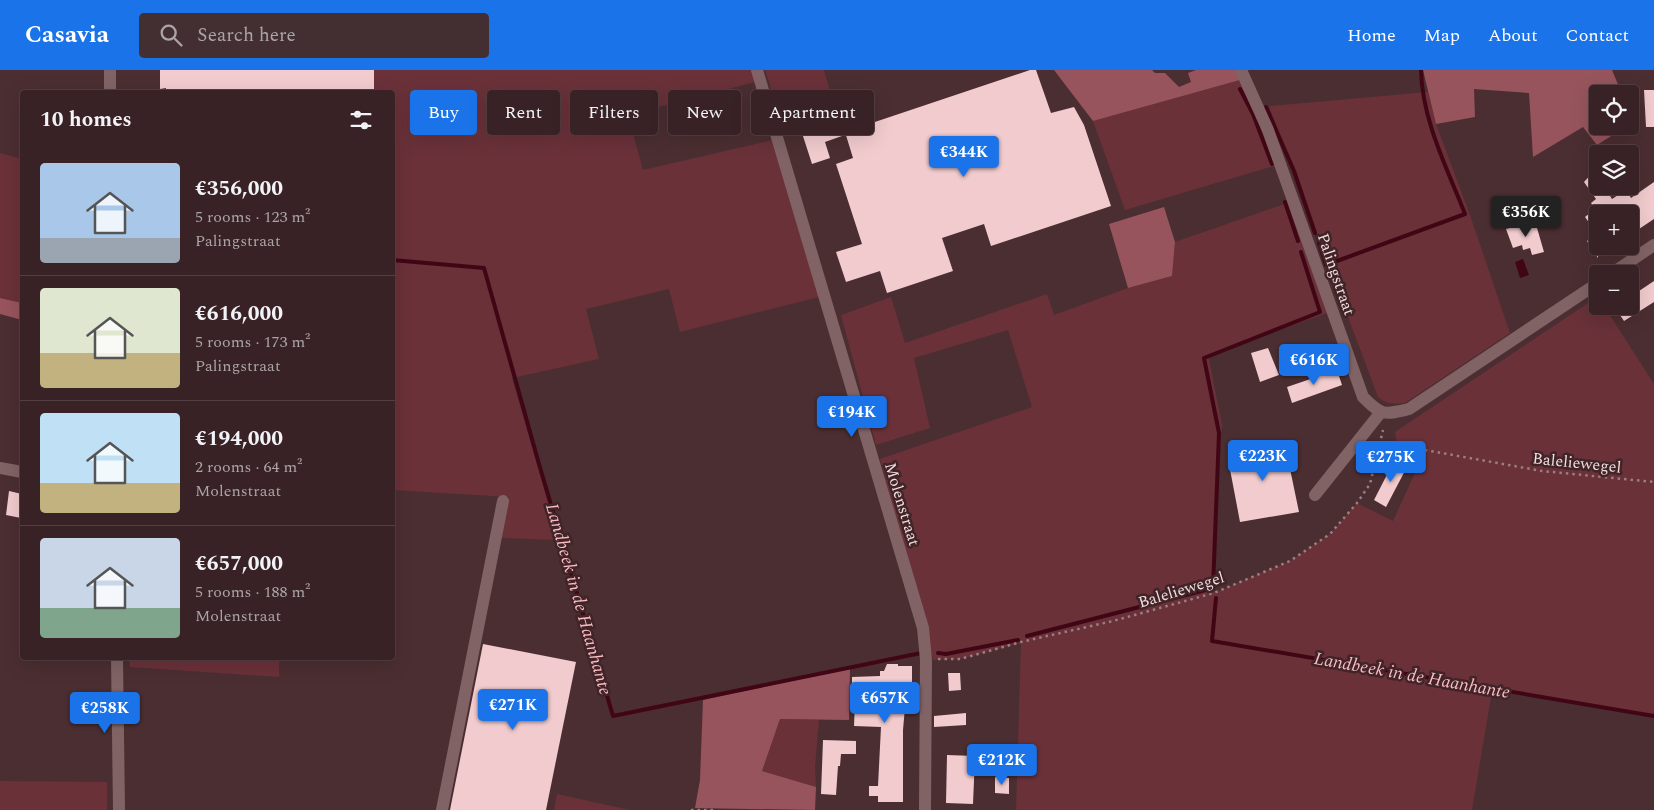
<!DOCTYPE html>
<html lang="en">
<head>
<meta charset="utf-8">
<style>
	body { margin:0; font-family:Spectral,serif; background:#432f32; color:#f1f3f6; height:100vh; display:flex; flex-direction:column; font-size:19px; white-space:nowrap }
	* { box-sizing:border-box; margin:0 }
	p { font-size:16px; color:#aba4a7 }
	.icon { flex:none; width:28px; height:28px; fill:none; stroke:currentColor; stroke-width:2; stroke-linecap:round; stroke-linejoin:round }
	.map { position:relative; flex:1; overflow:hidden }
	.sheet { position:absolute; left:20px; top:20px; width:375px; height:570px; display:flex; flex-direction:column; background:#382225; border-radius:5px; box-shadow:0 5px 20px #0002,0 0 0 1px #523f42 }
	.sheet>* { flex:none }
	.banner { position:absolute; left:410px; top:20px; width:475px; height:45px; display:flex; gap:10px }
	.buttons { position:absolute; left:1589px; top:15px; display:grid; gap:10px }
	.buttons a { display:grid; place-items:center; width:50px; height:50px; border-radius:5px; background:#382225; box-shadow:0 5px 20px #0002,0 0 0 1px #523f42; font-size:25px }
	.price { position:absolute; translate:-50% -42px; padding:0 11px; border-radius:5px; background:#1a73e8; color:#fff; font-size:16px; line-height:32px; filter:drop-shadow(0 1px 2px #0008) }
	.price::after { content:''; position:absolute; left:50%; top:30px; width:15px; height:11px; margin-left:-8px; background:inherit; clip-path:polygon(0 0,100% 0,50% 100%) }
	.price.active { background:#222; color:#fff }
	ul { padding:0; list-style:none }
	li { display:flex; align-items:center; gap:15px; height:125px; padding:0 20px }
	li+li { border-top:1px solid #523f42 }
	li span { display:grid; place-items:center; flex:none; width:140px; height:100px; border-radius:5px; color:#555 }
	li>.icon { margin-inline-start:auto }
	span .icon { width:60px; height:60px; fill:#fffc; stroke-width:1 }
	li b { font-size:21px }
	h2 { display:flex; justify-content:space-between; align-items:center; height:60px; padding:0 20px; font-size:21px }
	.pill { padding:0 18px; border-radius:5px; background:#382225; box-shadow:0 5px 20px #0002,0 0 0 1px #523f42; font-size:18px; line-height:45px }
	.pill.active { background:#1a73e8; color:#fff }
	header { display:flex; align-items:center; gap:30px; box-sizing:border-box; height:70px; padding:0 25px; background:#1a73e8; color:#fff }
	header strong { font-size:24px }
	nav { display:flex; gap:28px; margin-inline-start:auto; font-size:18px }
	.search { width:350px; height:45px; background:#432f32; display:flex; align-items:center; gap:12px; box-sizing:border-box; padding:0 18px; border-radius:5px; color:#aba4a7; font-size:19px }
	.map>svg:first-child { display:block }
</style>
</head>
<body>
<header>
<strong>Casavia</strong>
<div class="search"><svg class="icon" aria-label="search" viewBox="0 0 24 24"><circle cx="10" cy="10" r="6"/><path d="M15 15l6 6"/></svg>Search here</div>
<nav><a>Home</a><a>Map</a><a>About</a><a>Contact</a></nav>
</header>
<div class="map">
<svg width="1654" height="740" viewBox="0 0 1654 740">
	<rect width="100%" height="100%" fill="#4b2e31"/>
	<path fill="#6a3139" d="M374,0H751L755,12L628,45L643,100L773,70L819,227L680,262L669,219L586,239L599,289L512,308L559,470L501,468L509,427L393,420L392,22H374Z
		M765,0H824L836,42L855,48L842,54L839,49L786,64Z
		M1240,10L1268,75L1274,96L1125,140L1093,51Z
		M1428,22L1436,54L1470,145L1510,263L1405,333C1393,334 1387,335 1378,327L1269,36Z
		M0,83L22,89V233L0,228Z
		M1290,132L1330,242L1208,285L1222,355L1216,430L1214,523L1290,491L1330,464L1357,433L1393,451L1425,381L1398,380L1395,362L1597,227L1598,236H1604L1654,314V645L1492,621L1472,740H1016L1021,573L960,589L933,590L880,389L1032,337L1008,260L914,288L930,358L876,375L841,245L891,227L905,273L1047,224L1054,245L1128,218L1172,206L1175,172Z
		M129,588H279V607L130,597Z
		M780,649L819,650L815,697L816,717L762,701Z
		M0,711L107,712V740H0Z
		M557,724L630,740H554Z"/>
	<path fill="#97545d" d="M1054,0H1152L1155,3H1165L1179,17L1191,12L1188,3L1196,0H1237L1240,10L1093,51Z
		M1423,0H1612L1622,24H1598V56H1627L1597,75L1583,57L1533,87L1529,23L1474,19L1475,47L1436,54Z
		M1164,137L1175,172L1172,206L1128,218L1109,154Z
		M0,228L22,233V250L0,244Z
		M850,598L849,650L780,649L762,701L816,717L815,740L695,738L700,710L703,630Z"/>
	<path fill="#410615" d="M1523,189L1529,205L1520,208L1515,192Z"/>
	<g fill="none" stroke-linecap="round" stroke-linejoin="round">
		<path stroke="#410615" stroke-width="4" d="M1240,19L1253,44L1272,94
			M1266,37L1294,101L1315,163
			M1285,132L1298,171
			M1319,173L1326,195L1465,144C1447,98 1422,50 1421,0
			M392,190L484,198L539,394L613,646L921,583
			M1216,528L1212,571L1654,646
			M1027,566L1213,518L1219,363L1204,288L1320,242L1301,182
			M938,583L946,584L1018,570"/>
	</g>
	<path fill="#f1cbce" d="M160,0H374V22H166V18L160,19Z
		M1030,0H1036L1051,43L1074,37L1084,55L1111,136L991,176L984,154L942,168L953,201L887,223L880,201L846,212L836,182L862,174L836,94L853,88L845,62Z
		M1644,20H1654V57H1646Z
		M837,52L842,66L825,72L830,88L812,94L802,63Z
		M1598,97V116H1604L1612,129L1626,120L1631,128L1654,112V149L1630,165V144H1615L1611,138L1605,144H1599L1598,142V188L1587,171L1597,164L1585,147L1595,139L1591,133L1596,129L1584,112Z
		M1535,151L1544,182L1532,185L1530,178L1523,180L1522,175L1513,178L1506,159Z
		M1654,211V232L1624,251L1614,236H1630V227Z
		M1268,278L1279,305L1260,312L1251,283Z
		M1337,300L1342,315L1292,333L1287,317Z
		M1284,370L1299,442L1240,452L1229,394L1234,392L1232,379Z
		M1395,389L1408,395L1386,437L1374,430Z
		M9,421L22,424L21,448L6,445Z
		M483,574L576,592L546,740H450Z
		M887,594H898V596H912V616H909V637H905L903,660V732H878V726H869V716H878L881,657L854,656L855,632H852V607L880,606V601H884Z
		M948,603H960L961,620L949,621Z
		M966,643V655L934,657V646Z
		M823,670L856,671V684H841L840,696H838L836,725L821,724Z
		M947,685L975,686L973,734L946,733Z
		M995,707L1009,708V724L995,723Z"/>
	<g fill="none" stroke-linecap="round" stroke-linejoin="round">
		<path stroke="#987f82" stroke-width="2.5" stroke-dasharray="2.5 4" stroke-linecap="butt" d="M1319,168L1325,165
			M1380,375L1398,380H1425L1542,401L1654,412
			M938,589H960L1021,572L1113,551L1214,523L1290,491L1330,464L1357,433L1370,414L1383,360
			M691,740H713"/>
		<path stroke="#816365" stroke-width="12" d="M110,0V22
			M757,0L923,558L926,590L925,740
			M1241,0L1268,60L1363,327C1382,346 1384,345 1409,339L1598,213
			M1611,204L1654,175
			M0,398L22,402
			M1315,425L1381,342
			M117,588L119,740
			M442,740L503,431"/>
	</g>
	<g text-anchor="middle" stroke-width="5" stroke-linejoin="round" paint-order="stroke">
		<g font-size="16" fill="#f1dedf" stroke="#402428">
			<text transform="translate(1337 204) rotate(71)" y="6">Palingstraat</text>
			<text transform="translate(1577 392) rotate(6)" y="6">Baleliewegel</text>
			<text transform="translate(903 434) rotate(73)" y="6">Molenstraat</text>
			<text transform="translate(1181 519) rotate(-17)" y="6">Baleliewegel</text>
		</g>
		<g font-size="18" font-style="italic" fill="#fabcc2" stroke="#402428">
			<text transform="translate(579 529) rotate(74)" y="6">Landbeek in de Haanhante</text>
			<text transform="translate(1412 605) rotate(10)" y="6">Landbeek in de Haanhante</text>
		</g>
	</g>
</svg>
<div class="buttons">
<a><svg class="icon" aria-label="locate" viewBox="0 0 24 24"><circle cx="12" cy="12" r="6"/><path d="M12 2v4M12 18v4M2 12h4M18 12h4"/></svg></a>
<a><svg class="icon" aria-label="layers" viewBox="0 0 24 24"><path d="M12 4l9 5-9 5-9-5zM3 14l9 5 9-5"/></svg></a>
<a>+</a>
<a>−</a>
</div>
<b class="price" style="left:964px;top:108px">€344K</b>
<b class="price active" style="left:1526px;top:168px">€356K</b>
<b class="price" style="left:1314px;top:316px">€616K</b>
<b class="price" style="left:852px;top:368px">€194K</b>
<b class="price" style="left:1263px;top:412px">€223K</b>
<b class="price" style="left:1391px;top:413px">€275K</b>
<b class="price" style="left:885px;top:654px">€657K</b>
<b class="price" style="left:513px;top:661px">€271K</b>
<b class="price" style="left:105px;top:664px">€258K</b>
<b class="price" style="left:1002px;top:716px">€212K</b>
<div class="banner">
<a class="pill active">Buy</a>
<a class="pill">Rent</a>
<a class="pill">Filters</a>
<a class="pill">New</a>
<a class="pill">Apartment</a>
</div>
<section class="sheet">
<h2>10 homes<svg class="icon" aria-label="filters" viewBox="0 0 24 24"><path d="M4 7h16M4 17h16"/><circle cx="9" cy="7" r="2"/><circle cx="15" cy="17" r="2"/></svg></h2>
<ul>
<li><span style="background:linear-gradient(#a9c7e8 75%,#9aa5b1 0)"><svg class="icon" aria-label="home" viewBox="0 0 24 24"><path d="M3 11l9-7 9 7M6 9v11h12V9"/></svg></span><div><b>€356,000</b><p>5 rooms · 123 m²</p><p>Palingstraat</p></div></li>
<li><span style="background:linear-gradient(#dfe7d0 65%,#c2b280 0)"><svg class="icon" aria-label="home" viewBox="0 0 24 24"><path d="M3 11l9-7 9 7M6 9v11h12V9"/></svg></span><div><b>€616,000</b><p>5 rooms · 173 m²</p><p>Palingstraat</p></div></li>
<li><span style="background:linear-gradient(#bfe0f5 70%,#c2b280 0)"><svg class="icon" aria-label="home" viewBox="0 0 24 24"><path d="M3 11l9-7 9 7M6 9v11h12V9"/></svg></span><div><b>€194,000</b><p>2 rooms · 64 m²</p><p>Molenstraat</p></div></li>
<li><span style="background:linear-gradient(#c9d6e8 70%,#7fa58c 0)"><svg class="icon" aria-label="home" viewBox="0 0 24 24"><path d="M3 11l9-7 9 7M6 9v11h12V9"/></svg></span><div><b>€657,000</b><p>5 rooms · 188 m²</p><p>Molenstraat</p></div></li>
</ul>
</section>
</div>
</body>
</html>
